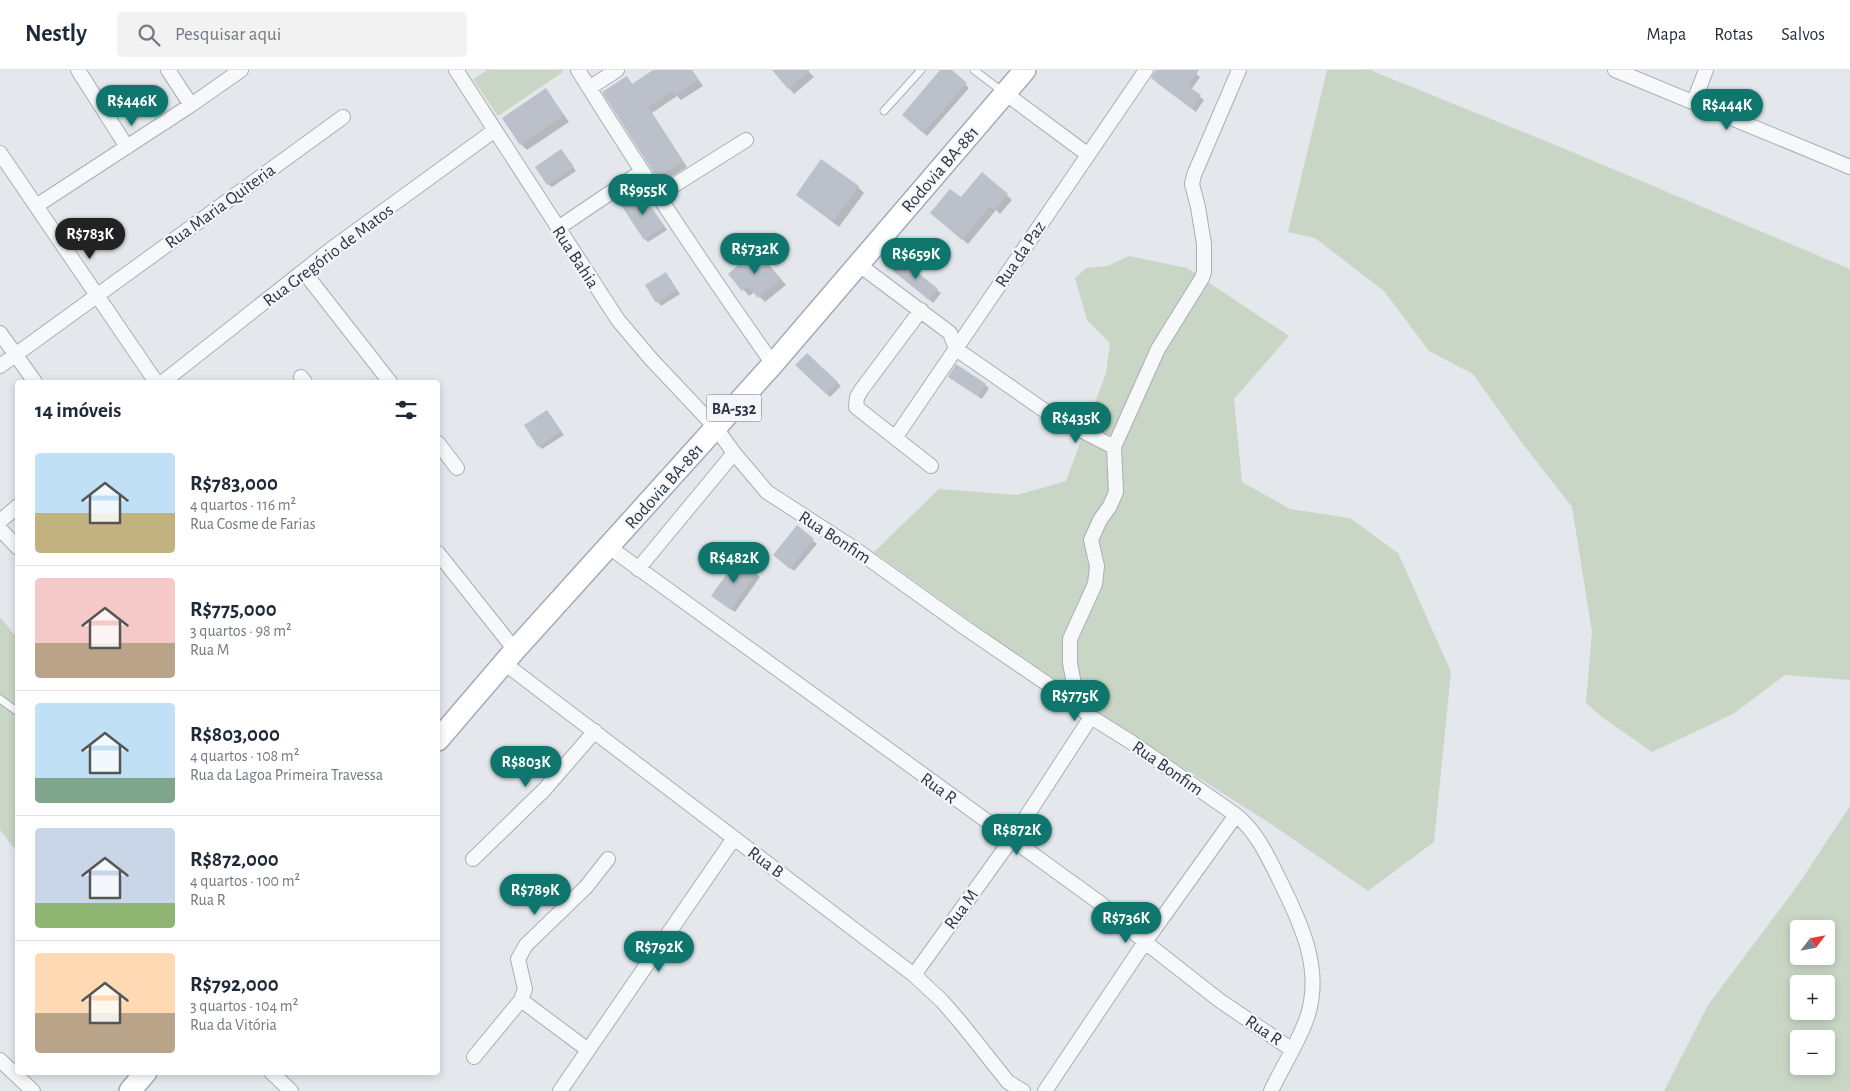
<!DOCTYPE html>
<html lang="pt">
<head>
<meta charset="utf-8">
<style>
	body { margin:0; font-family:"Alegreya Sans",sans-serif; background:#f2f2f3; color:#1f2937; height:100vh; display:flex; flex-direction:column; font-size:19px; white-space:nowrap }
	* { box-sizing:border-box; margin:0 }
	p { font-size:16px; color:#747a83 }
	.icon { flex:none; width:28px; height:28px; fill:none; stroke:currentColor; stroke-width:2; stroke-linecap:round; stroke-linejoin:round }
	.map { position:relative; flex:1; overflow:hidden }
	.side { position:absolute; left:15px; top:310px; width:425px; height:695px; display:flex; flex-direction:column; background:#fff; border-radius:5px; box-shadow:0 2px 8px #0003 }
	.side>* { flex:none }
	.needle { width:32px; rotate:58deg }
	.controls { position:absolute; left:1790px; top:850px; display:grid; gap:10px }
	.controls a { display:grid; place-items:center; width:45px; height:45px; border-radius:5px; background:#fff; box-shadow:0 2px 8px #0003; font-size:25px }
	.price { position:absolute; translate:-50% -42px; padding:0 11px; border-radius:18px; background:#0f766e; color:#fff; font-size:16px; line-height:32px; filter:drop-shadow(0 1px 2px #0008) }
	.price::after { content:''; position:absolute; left:50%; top:30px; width:15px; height:11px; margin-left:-8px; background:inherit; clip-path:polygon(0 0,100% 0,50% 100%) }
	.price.on { background:#222; color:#fff }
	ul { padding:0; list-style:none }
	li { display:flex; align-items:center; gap:15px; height:125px; padding:0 20px }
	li+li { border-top:1px solid #e0e1e3 }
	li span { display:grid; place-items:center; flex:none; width:140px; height:100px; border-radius:5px; color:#555 }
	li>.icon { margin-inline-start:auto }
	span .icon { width:60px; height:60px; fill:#fffc; stroke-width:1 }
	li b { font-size:21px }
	h2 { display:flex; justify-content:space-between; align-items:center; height:60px; padding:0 20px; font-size:21px }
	header { display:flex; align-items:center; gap:30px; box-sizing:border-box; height:70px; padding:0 25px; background:#fff; border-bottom:1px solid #e0e1e3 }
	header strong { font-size:24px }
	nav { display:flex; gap:28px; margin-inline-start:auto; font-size:18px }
	.search { width:350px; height:45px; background:#f2f2f3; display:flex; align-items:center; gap:12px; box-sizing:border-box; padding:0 18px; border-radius:5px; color:#747a83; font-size:19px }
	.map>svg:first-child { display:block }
</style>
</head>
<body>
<header>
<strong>Nestly</strong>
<div class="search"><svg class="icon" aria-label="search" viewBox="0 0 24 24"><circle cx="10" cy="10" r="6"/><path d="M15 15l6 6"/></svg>Pesquisar aqui</div>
<nav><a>Mapa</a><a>Rotas</a><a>Salvos</a></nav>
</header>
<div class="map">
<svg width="1850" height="1021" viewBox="0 0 1850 1021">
	<rect width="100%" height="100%" fill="#e4e7ec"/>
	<path fill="#c9d6c5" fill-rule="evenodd" d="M487,0H562L563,2L498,46L473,9Z
		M1327,0H1370L1570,81L1850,199V610L1785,605L1733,644L1652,682L1602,647L1586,633L1592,562L1572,437L1522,373L1473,304L1429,281L1384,221L1315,168L1288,162Z
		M1129,186L1187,198L1289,266L1234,329L1242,412L1290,439L1350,448L1398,483L1451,602L1434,772L1368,821L1277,758L1108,650L874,482L939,419L1017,425L1066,411L1106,303L1110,273L1087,250L1075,208L1086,198L1108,196Z
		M0,547L17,568V782L0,760Z
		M1850,736V1021H1664L1708,935L1798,815ZM1799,859H1826V886H1799ZM1799,914H1826V941H1799ZM1799,969H1826V996H1799Z"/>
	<path fill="#0003" d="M655,0H692L703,16L681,30L677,26L652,43L687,97L663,112L658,107L627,7L633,15Z
		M773,0H807L814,7L794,24Z
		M942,0H950L969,18L927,66L907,48Z
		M1158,0H1191L1200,7L1191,20L1204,30L1196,42L1156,12Z
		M546,20L569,52L527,80L521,74Z
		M561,80L576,101L552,117L548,114Z
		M983,103L1012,130L1000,144L996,140L968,174L937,148L961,129Z
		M858,117L864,123L839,157L797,125Z
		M641,123L667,160L648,172L645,169Z
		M762,187L786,215L765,232L755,222L749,226L730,204Z
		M666,203L680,224L661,236L647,215Z
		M898,204L937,220L941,223L933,233Z
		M807,285L841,316L830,327L797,295Z
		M953,310L985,315L989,318L982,329Z
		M547,341L564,365L542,379L539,376Z
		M797,457L817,474L794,501L778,488Z
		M738,490L760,507L735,542L716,529Z"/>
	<path fill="#bbc0ca" d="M653,0H691L698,10L675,26L672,21L648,37L683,91L657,108L602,22L627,6L632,14Z
		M772,0H810L788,19Z
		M940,0H952L967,13L923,63L902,45Z
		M1156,0H1199L1188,16L1201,25L1192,39L1151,8Z
		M546,18L564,45L520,75L502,48Z
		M561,79L574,97L547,115L535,97Z
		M821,89L859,116L833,152L796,125Z
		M982,102L1008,124L995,140L990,136L962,170L930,143L950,119L961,127Z
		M641,122L664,156L644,170L621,135Z
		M756,180L781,209L758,228L748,216L742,221L728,204Z
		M902,190L938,219L929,230L893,201Z
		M666,202L677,220L656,233L645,215Z
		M807,283L838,312L826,324L795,295Z
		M956,294L986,314L978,326L948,307Z
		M547,340L561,361L538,377L524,355Z
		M797,455L814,469L790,499L773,485Z
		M738,488L757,502L731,540L711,526Z"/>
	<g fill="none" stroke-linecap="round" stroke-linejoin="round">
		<g stroke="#a9aeb7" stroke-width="9">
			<path id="service" d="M974,0L1003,22
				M884,41L921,0
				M0,629L18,642"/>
		</g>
		<g stroke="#a9aeb7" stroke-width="16">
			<path id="minor" d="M78,0L127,77
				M168,0L191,35
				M456,0L618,250L651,289L716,358L734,383L767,422L855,479L964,557L1078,635L1091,647L1131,672L1236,745C1257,762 1268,787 1280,811C1302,855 1325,904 1305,953C1296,976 1282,998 1271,1021
				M578,0C640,100 705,198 773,294
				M1615,0L1850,97
				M589,18L617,0
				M1005,23L1087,84
				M1694,31L1706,0
				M0,83L156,312
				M657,126L746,70
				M36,136L191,35L241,0
				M558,158L641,102
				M858,194L950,263L956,279L1051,345L1114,377
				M304,202L390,312
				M921,240L862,319L857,327L856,337L931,396
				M0,263L35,312
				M0,296L343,47
				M301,307L305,312
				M163,312L330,180L495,60
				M895,368L1146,0
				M438,373L457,398
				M0,451L18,436
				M0,459L18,478
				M609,477L1100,833L1145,872L1219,930L1291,979
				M438,483L515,580
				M638,499L734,383
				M504,593L914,905L942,931L961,953L1008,1012L1023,1021
				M1078,635L1070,593V569L1095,514L1097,496L1091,470L1100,450L1110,436L1116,422L1114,377L1158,279L1202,208L1204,202V174L1198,137L1192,114L1194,105L1239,0
				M473,789L544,720L595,661
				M914,905L1011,770L1091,647
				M521,930L588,980
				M474,987L521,930L525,919L518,889L526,875L586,817L608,789
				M0,990L33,1021
				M271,1002L291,1021
				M560,1021L734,768
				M1045,1021L1145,872L1236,745"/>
		</g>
		<g stroke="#a3abb8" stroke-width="24">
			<path id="primary" d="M438,670L515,580L773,294L1025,0
				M130,1021L146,1002"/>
		</g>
		<use href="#service" stroke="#f7f8fa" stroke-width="7"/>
		<use href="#minor" stroke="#f7f8fa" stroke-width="14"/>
		<use href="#primary" stroke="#fff" stroke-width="21"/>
	</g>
	<g text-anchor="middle" stroke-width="4.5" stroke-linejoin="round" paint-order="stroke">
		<rect fill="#f4f6f9" stroke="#676e7b" stroke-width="1" x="706.5" y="324.5" width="55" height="27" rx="4"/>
		<g font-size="16" font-weight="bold" fill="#2b3445">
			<text x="734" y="344">BA-532</text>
		</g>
		<g font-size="18" fill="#2b3445" stroke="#f4f6f9">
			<text transform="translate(940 99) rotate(-49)" y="6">Rodovia BA-881</text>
			<text transform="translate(220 136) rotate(-36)" y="6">Rua Maria Quiteria</text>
			<text transform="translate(1020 184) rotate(-56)" y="6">Rua da Paz</text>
			<text transform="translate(328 185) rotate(-37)" y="6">Rua Gregório de Matos</text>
			<text transform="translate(576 187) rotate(57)" y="6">Rua Bahia</text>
			<text transform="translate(664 416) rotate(-48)" y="6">Rodovia BA-881</text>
			<text transform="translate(835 467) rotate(33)" y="6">Rua Bonfim</text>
			<text transform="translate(1168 698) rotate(35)" y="6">Rua Bonfim</text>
			<text transform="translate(939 718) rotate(36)" y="6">Rua R</text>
			<text transform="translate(766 792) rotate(37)" y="6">Rua B</text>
			<text transform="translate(961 839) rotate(-54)" y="6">Rua M</text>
			<text transform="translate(1264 960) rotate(34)" y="6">Rua R</text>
		</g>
	</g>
</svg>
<div class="controls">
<a><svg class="needle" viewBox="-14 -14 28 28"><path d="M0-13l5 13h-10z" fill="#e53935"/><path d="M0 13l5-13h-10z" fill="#747a83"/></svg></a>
<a>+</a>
<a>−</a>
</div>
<b class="price" style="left:132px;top:57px">R$446K</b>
<b class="price" style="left:1727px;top:61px">R$444K</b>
<b class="price" style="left:643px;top:146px">R$955K</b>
<b class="price on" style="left:90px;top:190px">R$783K</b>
<b class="price" style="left:755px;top:205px">R$732K</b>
<b class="price" style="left:916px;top:210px">R$659K</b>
<b class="price" style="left:1076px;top:374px">R$435K</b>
<b class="price" style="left:734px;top:514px">R$482K</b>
<b class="price" style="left:1075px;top:652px">R$775K</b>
<b class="price" style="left:526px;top:718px">R$803K</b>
<b class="price" style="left:1017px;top:786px">R$872K</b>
<b class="price" style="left:535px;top:846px">R$789K</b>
<b class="price" style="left:1126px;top:874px">R$736K</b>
<b class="price" style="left:659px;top:903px">R$792K</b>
<section class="side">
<h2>14 imóveis<svg class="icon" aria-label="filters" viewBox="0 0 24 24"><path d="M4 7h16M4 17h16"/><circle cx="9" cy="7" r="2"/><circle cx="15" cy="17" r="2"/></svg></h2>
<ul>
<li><span style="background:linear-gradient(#bfe0f5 60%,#c2b280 0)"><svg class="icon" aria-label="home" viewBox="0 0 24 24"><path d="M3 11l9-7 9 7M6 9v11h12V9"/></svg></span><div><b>R$783,000</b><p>4 quartos · 116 m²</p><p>Rua Cosme de Farias</p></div></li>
<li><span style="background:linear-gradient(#f6c9c9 65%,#b9a48a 0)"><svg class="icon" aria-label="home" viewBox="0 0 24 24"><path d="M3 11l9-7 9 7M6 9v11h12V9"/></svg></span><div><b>R$775,000</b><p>3 quartos · 98 m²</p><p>Rua M</p></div></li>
<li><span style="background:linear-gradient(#bfe0f5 75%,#7fa58c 0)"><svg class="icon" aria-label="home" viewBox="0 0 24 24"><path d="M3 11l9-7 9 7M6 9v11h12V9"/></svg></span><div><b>R$803,000</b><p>4 quartos · 108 m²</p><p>Rua da Lagoa Primeira Travessa</p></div></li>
<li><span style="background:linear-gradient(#c9d6e8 75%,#8fb573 0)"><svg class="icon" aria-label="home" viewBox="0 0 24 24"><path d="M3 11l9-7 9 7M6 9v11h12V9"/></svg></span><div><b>R$872,000</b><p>4 quartos · 100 m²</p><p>Rua R</p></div></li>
<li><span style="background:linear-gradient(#ffd9b3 60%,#b9a48a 0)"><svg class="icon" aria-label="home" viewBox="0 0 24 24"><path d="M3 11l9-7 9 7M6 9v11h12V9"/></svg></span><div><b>R$792,000</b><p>3 quartos · 104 m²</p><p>Rua da Vitória</p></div></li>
</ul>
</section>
</div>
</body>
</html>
